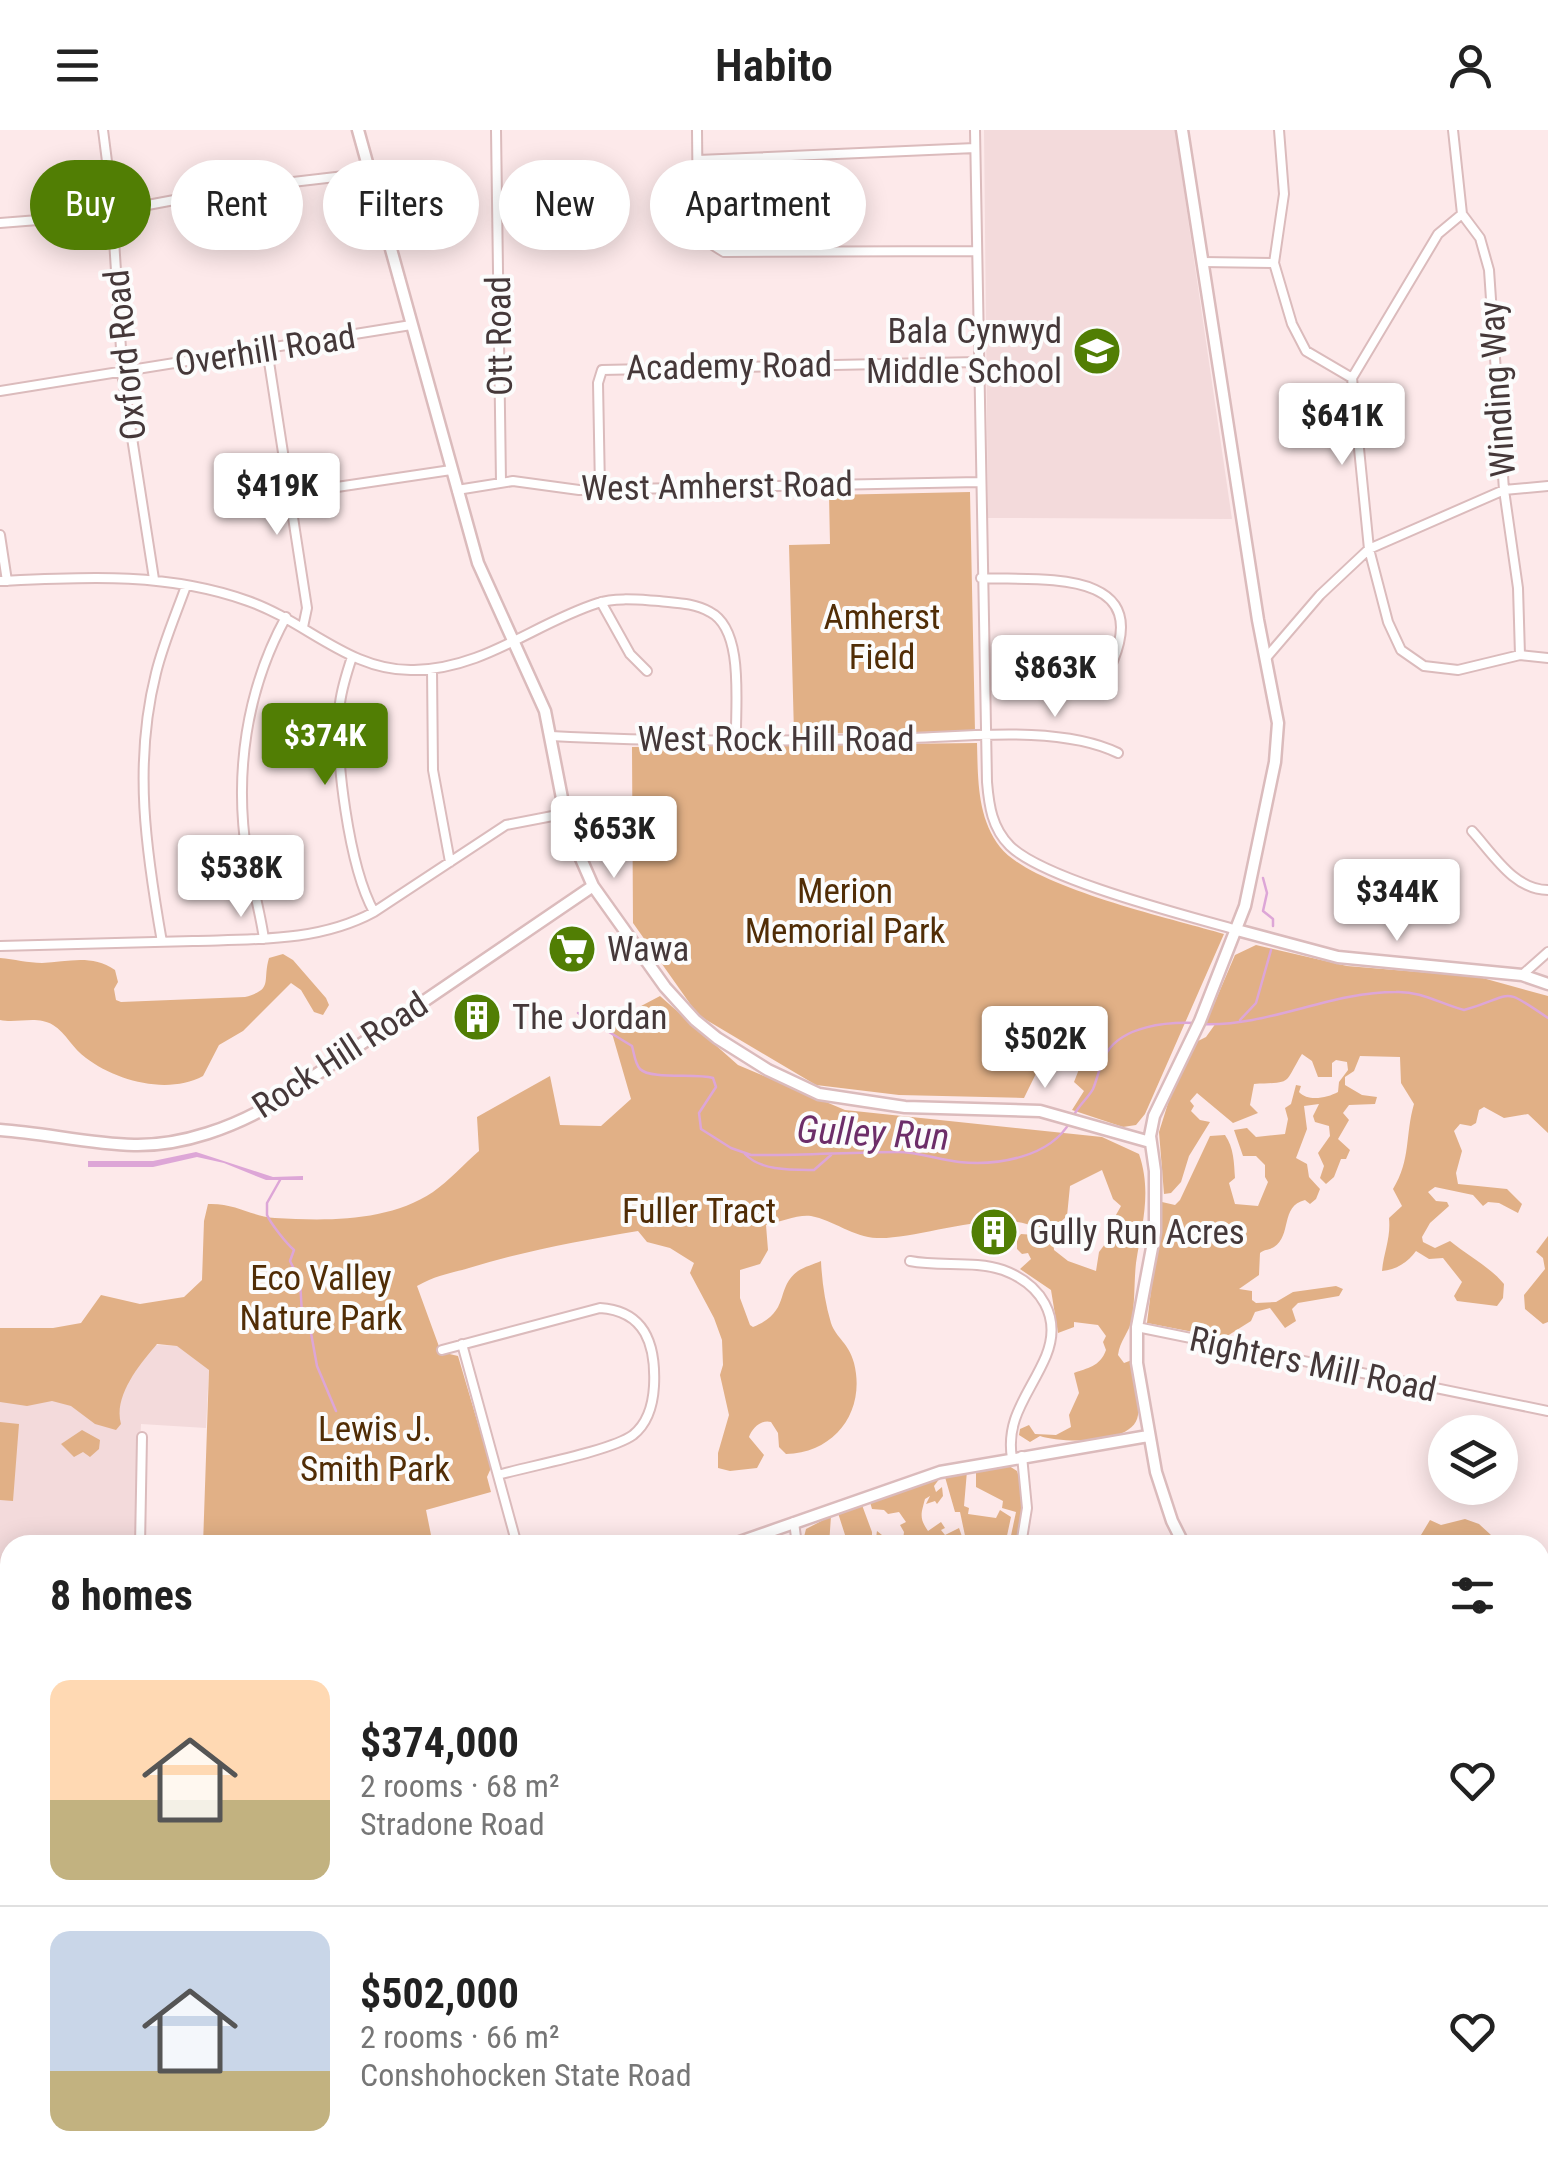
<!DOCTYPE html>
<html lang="en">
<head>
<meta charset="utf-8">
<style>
	body { margin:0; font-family:"Roboto Condensed",sans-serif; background:#f6f6f6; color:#222; height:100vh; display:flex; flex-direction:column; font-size:38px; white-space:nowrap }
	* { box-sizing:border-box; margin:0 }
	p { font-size:32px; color:#767676 }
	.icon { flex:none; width:55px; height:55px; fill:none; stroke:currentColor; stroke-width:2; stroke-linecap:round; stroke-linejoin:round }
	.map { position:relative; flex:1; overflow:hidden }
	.sheet { position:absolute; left:0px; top:1405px; width:1550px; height:640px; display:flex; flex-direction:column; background:#fff; border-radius:30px 30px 0 0; box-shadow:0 5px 25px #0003 }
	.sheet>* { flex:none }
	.banner { position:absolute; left:30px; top:30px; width:1000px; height:90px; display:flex; gap:20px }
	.tools { position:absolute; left:1428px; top:1285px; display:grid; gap:20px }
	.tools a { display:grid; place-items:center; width:90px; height:90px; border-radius:50%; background:#fff; box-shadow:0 5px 25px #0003; font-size:50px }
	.price { position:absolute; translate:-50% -85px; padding:0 22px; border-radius:10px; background:#fff; color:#222; font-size:32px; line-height:65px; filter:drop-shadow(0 2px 5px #0008) }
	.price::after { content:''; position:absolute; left:50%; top:60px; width:30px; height:22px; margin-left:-15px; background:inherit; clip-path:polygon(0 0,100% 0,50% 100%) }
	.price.on { background:#517e04; color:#fff }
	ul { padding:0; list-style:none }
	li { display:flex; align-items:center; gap:30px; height:250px; padding:0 50px }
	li+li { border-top:2px solid #e0e0e0 }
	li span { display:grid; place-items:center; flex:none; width:280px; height:200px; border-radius:20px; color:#555 }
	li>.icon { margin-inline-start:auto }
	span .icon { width:120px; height:120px; fill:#fffc; stroke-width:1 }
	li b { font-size:42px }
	h2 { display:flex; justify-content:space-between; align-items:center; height:120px; padding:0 50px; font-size:42px }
	.tag { padding:0 35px; border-radius:45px; background:#fff; box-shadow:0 5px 25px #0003; font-size:35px; line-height:90px }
	.tag.on { background:#517e04; color:#fff }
	header { display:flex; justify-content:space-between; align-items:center; height:130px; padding:0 50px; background:#fff; font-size:45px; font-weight:600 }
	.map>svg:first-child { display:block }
</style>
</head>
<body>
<header><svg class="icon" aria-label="menu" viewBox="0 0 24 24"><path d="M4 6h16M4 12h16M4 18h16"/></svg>Habito<svg class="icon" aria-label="person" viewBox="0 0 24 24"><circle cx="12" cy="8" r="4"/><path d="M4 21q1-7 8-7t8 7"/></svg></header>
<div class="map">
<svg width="1548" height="2045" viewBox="0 0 1548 2045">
	<rect width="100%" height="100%" fill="#fde9ea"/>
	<path fill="#f3dadb" d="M984,0H1175L1232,389L988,388Z
		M130,1214L210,1217L206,1298L141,1294L135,1415H10V1478H0V1257Z"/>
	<path fill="#e1b086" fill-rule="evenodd" d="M970,362L975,601L794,604L789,415L830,414L829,365Z
		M977,613C978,649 977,687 1000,717C1031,757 1173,789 1224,804L1145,984L1136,995L1123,997L1072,980L1084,961L1074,952L1083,929L1051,913L1024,968L899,965L816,955L698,885L633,793L632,617Z
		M1256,815L1347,836L1479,847L1548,866V1003L1528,984L1504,988L1484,977L1479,980L1476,993L1471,996L1460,994L1454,1001L1462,1021L1456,1043L1458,1054L1507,1059L1522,1074L1518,1083L1499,1073L1488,1072L1483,1076L1473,1065L1435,1057L1428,1062L1436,1071L1447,1072L1449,1076L1430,1093L1422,1107L1423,1112L1435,1118L1450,1111C1468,1126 1489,1136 1504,1154L1503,1168L1497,1176L1457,1171L1454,1166L1462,1152L1443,1128L1429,1129L1416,1121C1408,1132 1396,1140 1382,1141C1384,1121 1391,1108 1389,1088L1402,1076L1393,1059C1411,1030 1405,1005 1414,974L1401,953L1400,927L1360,926L1354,941L1345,947V955L1362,965L1377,967L1375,974L1349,975L1343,983L1349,990L1338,1009L1350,1020L1346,1029H1341L1334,1047L1326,1054L1320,1048L1324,1036L1318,1023L1330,1006L1329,996L1315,992L1313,986L1319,974L1304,976L1307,999L1296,1028L1307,1034L1309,1047L1320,1059L1316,1069L1310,1074L1305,1070C1280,1076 1292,1106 1274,1117C1270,1120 1264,1119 1260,1123L1259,1145L1239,1159L1252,1161V1170L1256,1173L1276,1172L1293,1162L1336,1156L1343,1159L1339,1166L1298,1173L1292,1179L1296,1191L1285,1198L1270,1178L1255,1182L1251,1191L1224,1208L1147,1193L1162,1072L1175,1075L1180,1070L1210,1006L1225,1005C1234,1018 1234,1033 1235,1048L1229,1053L1235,1074L1258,1076L1268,1052L1265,1047V1035L1256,1026H1243L1234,1000L1247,998L1256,1007L1285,1004L1288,989L1285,978L1291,974L1296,955L1301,956L1299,962C1308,972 1327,968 1338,962L1339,952L1348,940L1347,932L1336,930L1332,933V947H1318L1312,931L1302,924C1283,955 1294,952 1254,954L1250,975L1258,983L1233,993L1197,963L1190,971L1194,976L1191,981L1200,990L1210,992L1189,1026L1181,1052L1171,1063L1164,1064L1159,1002L1170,967L1198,911L1206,907L1216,893H1206L1235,825Z
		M283,824L293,830L326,868L329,875L323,885L314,882L301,860L291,853L243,901L219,915L203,946C168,965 116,951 86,928C73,919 66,903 53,895C36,885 17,894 0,890V828C14,829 28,833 42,833C68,832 91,824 115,840L118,852L114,859L116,870L121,872L245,867C274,859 262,852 269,828Z
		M660,866L738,935L845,980L1102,1007L1139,1024C1152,1062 1142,1094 1136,1133C1134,1151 1135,1171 1132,1189C1129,1203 1120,1210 1118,1225L1124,1233L1132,1230C1134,1246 1140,1268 1138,1285C1134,1316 1060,1313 1040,1306L1030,1312L1019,1305L1020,1299L1029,1295L1035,1304L1056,1305L1071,1297L1069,1285L1079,1263L1074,1243C1087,1238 1100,1237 1106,1220L1103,1212L1106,1206L1098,1195L1074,1192V1197L1058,1203L1051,1160L1020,1139L1031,1129L1028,1123L1022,1124L1017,1119V1109L1021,1104L1035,1105L1037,1099C1003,1076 917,1110 877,1108C853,1107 833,1090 811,1086C799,1084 779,1092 766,1095L768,1120L760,1134L740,1140V1168L750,1195L753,1197C792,1181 774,1159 798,1141C804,1137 814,1134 821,1131C822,1152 825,1173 831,1193C836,1208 849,1213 854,1233C866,1280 836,1323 786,1324L779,1317L778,1303L771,1292C762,1289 752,1298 749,1307L764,1325L757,1338L730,1341L718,1338V1323L729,1285L720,1245L723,1235L722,1210L714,1188L690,1143L694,1133L670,1118L647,1112L638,1101C580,1111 524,1121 469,1138C448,1144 437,1145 417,1156L441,1222L458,1226L491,1338L487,1347L491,1362L426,1380L433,1415H203L209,1240L177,1216L157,1214C140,1234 113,1266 121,1294L116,1300L95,1294L71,1276L52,1271L27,1276L0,1272V1198H53L81,1193L101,1165L140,1174L184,1167L202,1150L204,1091L208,1074C236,1073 250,1086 275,1088C327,1091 388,1092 433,1062C449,1051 464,1034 479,1021L477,987L550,946L560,995L601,996L631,969L609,893ZM1102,1040L1113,1069L1121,1076L1112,1092L1108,1110L1099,1122L1096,1141L1068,1131L1054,1120L1052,1100L1067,1086L1070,1056Z
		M1548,1106V1192L1543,1194L1525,1179L1524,1165L1545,1139L1543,1128L1536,1122Z
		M0,1292L19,1294L13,1371L0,1370Z
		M82,1300L100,1310L99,1319L90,1327L83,1322L74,1327L61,1314Z
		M1006,1334L1017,1341C1026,1364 1022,1392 1016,1415H1009L1016,1382L1002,1378L1003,1371L976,1357V1339Z
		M967,1341L964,1376L969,1378L968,1384L996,1388L1000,1380L1011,1387L1005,1415H967L960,1382H955L945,1347Z
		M940,1348L934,1356L936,1362L942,1357L943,1366L937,1374L935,1371L926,1374L930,1366L925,1369C921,1384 919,1388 928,1401L941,1392L945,1398L941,1400L945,1405L959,1398L965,1415H875L877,1401L892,1413L903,1410L904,1402L900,1395L906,1392L899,1382L888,1384L884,1380L872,1379L870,1372Z
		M862,1375L872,1402V1415H857L846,1408L838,1383Z
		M831,1386L829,1415H802L806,1399Z
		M1465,1389L1479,1394L1491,1405L1489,1415L1442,1410L1441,1415H1415L1430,1390L1441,1395Z"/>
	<path fill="#dda6d7" d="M196,1022L273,1047L303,1046V1050H266L224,1033L197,1027L153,1037H88V1031H153Z"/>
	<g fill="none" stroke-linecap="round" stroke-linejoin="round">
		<path stroke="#dda6d7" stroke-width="2.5" d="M1263,748L1267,763L1263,781L1273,789V796
			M578,883L632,916C634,923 635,934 640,939C651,950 696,943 713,948L716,957L699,983L701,999L731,1018L751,1025C800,1026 849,1022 898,1022C919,1022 939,1030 959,1032C998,1036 1050,1027 1070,992
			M1240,890L1256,873L1271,820
			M1202,894C1268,897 1329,862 1396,862C1422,861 1440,874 1464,880C1515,866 1499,854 1548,888
			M1074,985C1079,975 1088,968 1093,959C1098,947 1100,933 1107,922C1124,896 1166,892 1194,893
			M745,1024C761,1041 791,1040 814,1040L831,1025
			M280,1050L267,1073V1085C271,1094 286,1113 294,1120L290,1131L300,1151L302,1184L309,1192L317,1236L336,1281
			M191,2035V2045"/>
		<g stroke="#dbbbbc" stroke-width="12">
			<path id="street" d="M103,0L111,63L123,250L154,449
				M496,0L501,352
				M697,0L698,95L708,112L724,122L976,121
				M975,0L987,652C989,676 992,698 1010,716C1045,750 1185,785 1237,800
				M1279,0L1284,64L1274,133L1292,194L1306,221L1352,248L1369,419L1388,492L1401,520L1424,536L1458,540L1520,525L1548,528
				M1453,0L1462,84L1480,108L1489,140L1504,360L1518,458L1520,525
				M698,30L975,18
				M0,93L89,86L233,59L370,43
				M1202,132L1274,133
				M267,219L307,478L303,497
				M1352,248L1438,104L1462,84
				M0,261L411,195
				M600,359L598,253L602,240L978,232
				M457,360L513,351L579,360L979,352
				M290,364L451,340
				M0,405L7,451
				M981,448C1038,451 1152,437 1113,531
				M0,451C84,447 167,442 248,471C306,491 350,542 414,540C484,539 535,493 598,473C616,467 641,470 659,471C677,473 694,473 710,482C745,500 735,576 736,610
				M601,472L630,524L647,541
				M352,527C347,542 342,557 340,573C334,625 349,737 374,782
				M1266,528L1320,465L1369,419L1504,360L1548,356
				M432,539L433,640L450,732
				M551,606C662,612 774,611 885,609C952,608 1057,593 1118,623
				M1472,701C1493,724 1514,760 1548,760
				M264,809C260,781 252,754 247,726C234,644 246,560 286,487
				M162,812C146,721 133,634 156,543C163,514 176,484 186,456
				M0,816C64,814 129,813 193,811C255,809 319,812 374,782L506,695L563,684
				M1522,845L1548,822
				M910,1131C940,1137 974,1130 1003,1140C1041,1154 1062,1187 1046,1226C1031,1262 1005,1287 1012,1328
				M1137,1197L1548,1281
				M462,1214L517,1415
				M442,1220L600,1178C646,1181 656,1216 654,1256C653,1274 648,1293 633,1305C611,1321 529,1336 498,1345
				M794,1392L797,1415
				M140,1415L142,1307
				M1021,1415L1027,1378L1022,1326
				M0,1480L10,1481
				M0,1589L10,1588
				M1540,1812L1548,1798
				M1540,1885L1548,1891
				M851,2035L853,2045
				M49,2045V2035
				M685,2045L751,2035"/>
		</g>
		<g stroke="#dbbbbc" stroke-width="15">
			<path id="secondary" d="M358,0L478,433L545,581L568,699L593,756L665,857L695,890L717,908L768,940L819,964L905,977L1040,981L1150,1012
				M1182,0L1258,490L1278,593L1275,632L1245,776L1200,891L1154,986L1150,1006L1155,1041V1102L1137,1197V1233L1156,1342L1172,1391L1184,1415
				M1237,800L1338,827L1522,845L1548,854
				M0,1000C45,1003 89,1014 134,1015C183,1016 234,997 276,972L593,756
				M731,1415L940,1342L1148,1306
				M1540,1635L1548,1640
				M0,1745L10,1746
				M169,2045L172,2035"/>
		</g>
		<use href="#street" stroke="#fff" stroke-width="8"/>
		<use href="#secondary" stroke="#fff" stroke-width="10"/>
	</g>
	<defs>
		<g id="school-disc" transform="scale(2.5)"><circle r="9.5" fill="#517e04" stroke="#fcfcfc"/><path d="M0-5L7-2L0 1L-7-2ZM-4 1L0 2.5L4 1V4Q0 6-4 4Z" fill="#fff"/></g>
		<g id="supermarket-disc" transform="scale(2.5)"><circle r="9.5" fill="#517e04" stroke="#fcfcfc"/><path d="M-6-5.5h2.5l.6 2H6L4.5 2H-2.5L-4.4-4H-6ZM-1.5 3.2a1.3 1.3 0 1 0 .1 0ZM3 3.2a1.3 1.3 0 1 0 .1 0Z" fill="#fff"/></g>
		<g id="building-disc" transform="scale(2.5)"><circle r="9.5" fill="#517e04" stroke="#fcfcfc"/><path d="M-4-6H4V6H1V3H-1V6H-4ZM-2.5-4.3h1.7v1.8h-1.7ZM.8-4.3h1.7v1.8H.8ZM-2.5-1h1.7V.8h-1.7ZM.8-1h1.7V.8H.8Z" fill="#fff"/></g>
	</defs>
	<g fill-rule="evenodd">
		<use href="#school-disc" x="1097" y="221"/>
		<use href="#supermarket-disc" x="572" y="819"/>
		<use href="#building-disc" x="477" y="887"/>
		<use href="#building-disc" x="994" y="1102"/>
	</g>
	<g text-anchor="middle" stroke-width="8" stroke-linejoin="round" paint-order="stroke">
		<g font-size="35" fill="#453839" stroke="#fcfcfc" text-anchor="start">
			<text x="1062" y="213" text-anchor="end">Bala Cynwyd<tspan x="1062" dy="40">Middle School</tspan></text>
			<text x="607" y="831">Wawa</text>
			<text x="512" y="899">The Jordan</text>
			<text x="1029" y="1114">Gully Run Acres</text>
		</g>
		<g font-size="35" fill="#453839" stroke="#fcfcfc">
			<text transform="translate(499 206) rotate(-91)" y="12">Ott Road</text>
			<text transform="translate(265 220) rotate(-9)" y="12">Overhill Road</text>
			<text transform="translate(125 225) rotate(-96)" y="12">Oxford Road</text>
			<text transform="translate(729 236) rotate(-1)" y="12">Academy Road</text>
			<text transform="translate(1497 259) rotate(-94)" y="12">Winding Way</text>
			<text transform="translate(717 356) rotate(-1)" y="12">West Amherst Road</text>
			<text x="776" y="621">West Rock Hill Road</text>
			<text transform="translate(340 925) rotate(-33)" y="12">Rock Hill Road</text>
			<text transform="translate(1313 1234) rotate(12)" y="12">Righters Mill Road</text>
		</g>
		<g font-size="35" fill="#512d06" stroke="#fcfcfc">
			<text x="882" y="499">Amherst<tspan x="882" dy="40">Field</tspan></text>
			<text x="845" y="773">Merion<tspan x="845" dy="40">Memorial Park</tspan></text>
			<text x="699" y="1093">Fuller Tract</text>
			<text x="321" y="1160">Eco Valley<tspan x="321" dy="40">Nature Park</tspan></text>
			<text x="375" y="1311">Lewis J.<tspan x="375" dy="40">Smith Park</tspan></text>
		</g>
		<g font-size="38" font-style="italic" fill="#6d2e69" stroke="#fcfcfc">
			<text transform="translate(873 1003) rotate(3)" y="13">Gulley Run</text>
		</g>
	</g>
</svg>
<div class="tools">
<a><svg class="icon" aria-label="layers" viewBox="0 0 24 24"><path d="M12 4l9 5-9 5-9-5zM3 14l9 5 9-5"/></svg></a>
</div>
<b class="price" style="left:1342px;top:338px">$641K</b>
<b class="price" style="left:277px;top:408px">$419K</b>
<b class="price" style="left:1055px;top:590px">$863K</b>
<b class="price on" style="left:325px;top:658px">$374K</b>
<b class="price" style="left:614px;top:751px">$653K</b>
<b class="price" style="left:241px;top:790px">$538K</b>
<b class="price" style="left:1397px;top:814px">$344K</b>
<b class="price" style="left:1045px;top:961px">$502K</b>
<div class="banner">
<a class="tag on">Buy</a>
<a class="tag">Rent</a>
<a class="tag">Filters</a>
<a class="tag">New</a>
<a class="tag">Apartment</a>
</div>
<section class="sheet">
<h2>8 homes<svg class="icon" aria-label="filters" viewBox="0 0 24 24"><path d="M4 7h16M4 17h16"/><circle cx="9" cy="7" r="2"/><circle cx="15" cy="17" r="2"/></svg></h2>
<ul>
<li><span style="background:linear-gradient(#ffd9b3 60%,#c2b280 0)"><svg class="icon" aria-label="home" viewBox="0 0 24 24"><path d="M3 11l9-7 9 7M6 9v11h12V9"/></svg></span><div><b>$374,000</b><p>2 rooms · 68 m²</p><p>Stradone Road</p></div><svg class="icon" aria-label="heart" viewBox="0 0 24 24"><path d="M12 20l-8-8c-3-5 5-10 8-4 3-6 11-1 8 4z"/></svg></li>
<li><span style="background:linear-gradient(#c9d6e8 70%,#c2b280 0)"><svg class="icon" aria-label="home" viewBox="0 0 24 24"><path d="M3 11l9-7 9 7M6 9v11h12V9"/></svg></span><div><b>$502,000</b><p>2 rooms · 66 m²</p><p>Conshohocken State Road</p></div><svg class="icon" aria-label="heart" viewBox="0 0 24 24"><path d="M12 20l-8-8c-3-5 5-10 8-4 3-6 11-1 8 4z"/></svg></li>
</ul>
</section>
</div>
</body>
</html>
